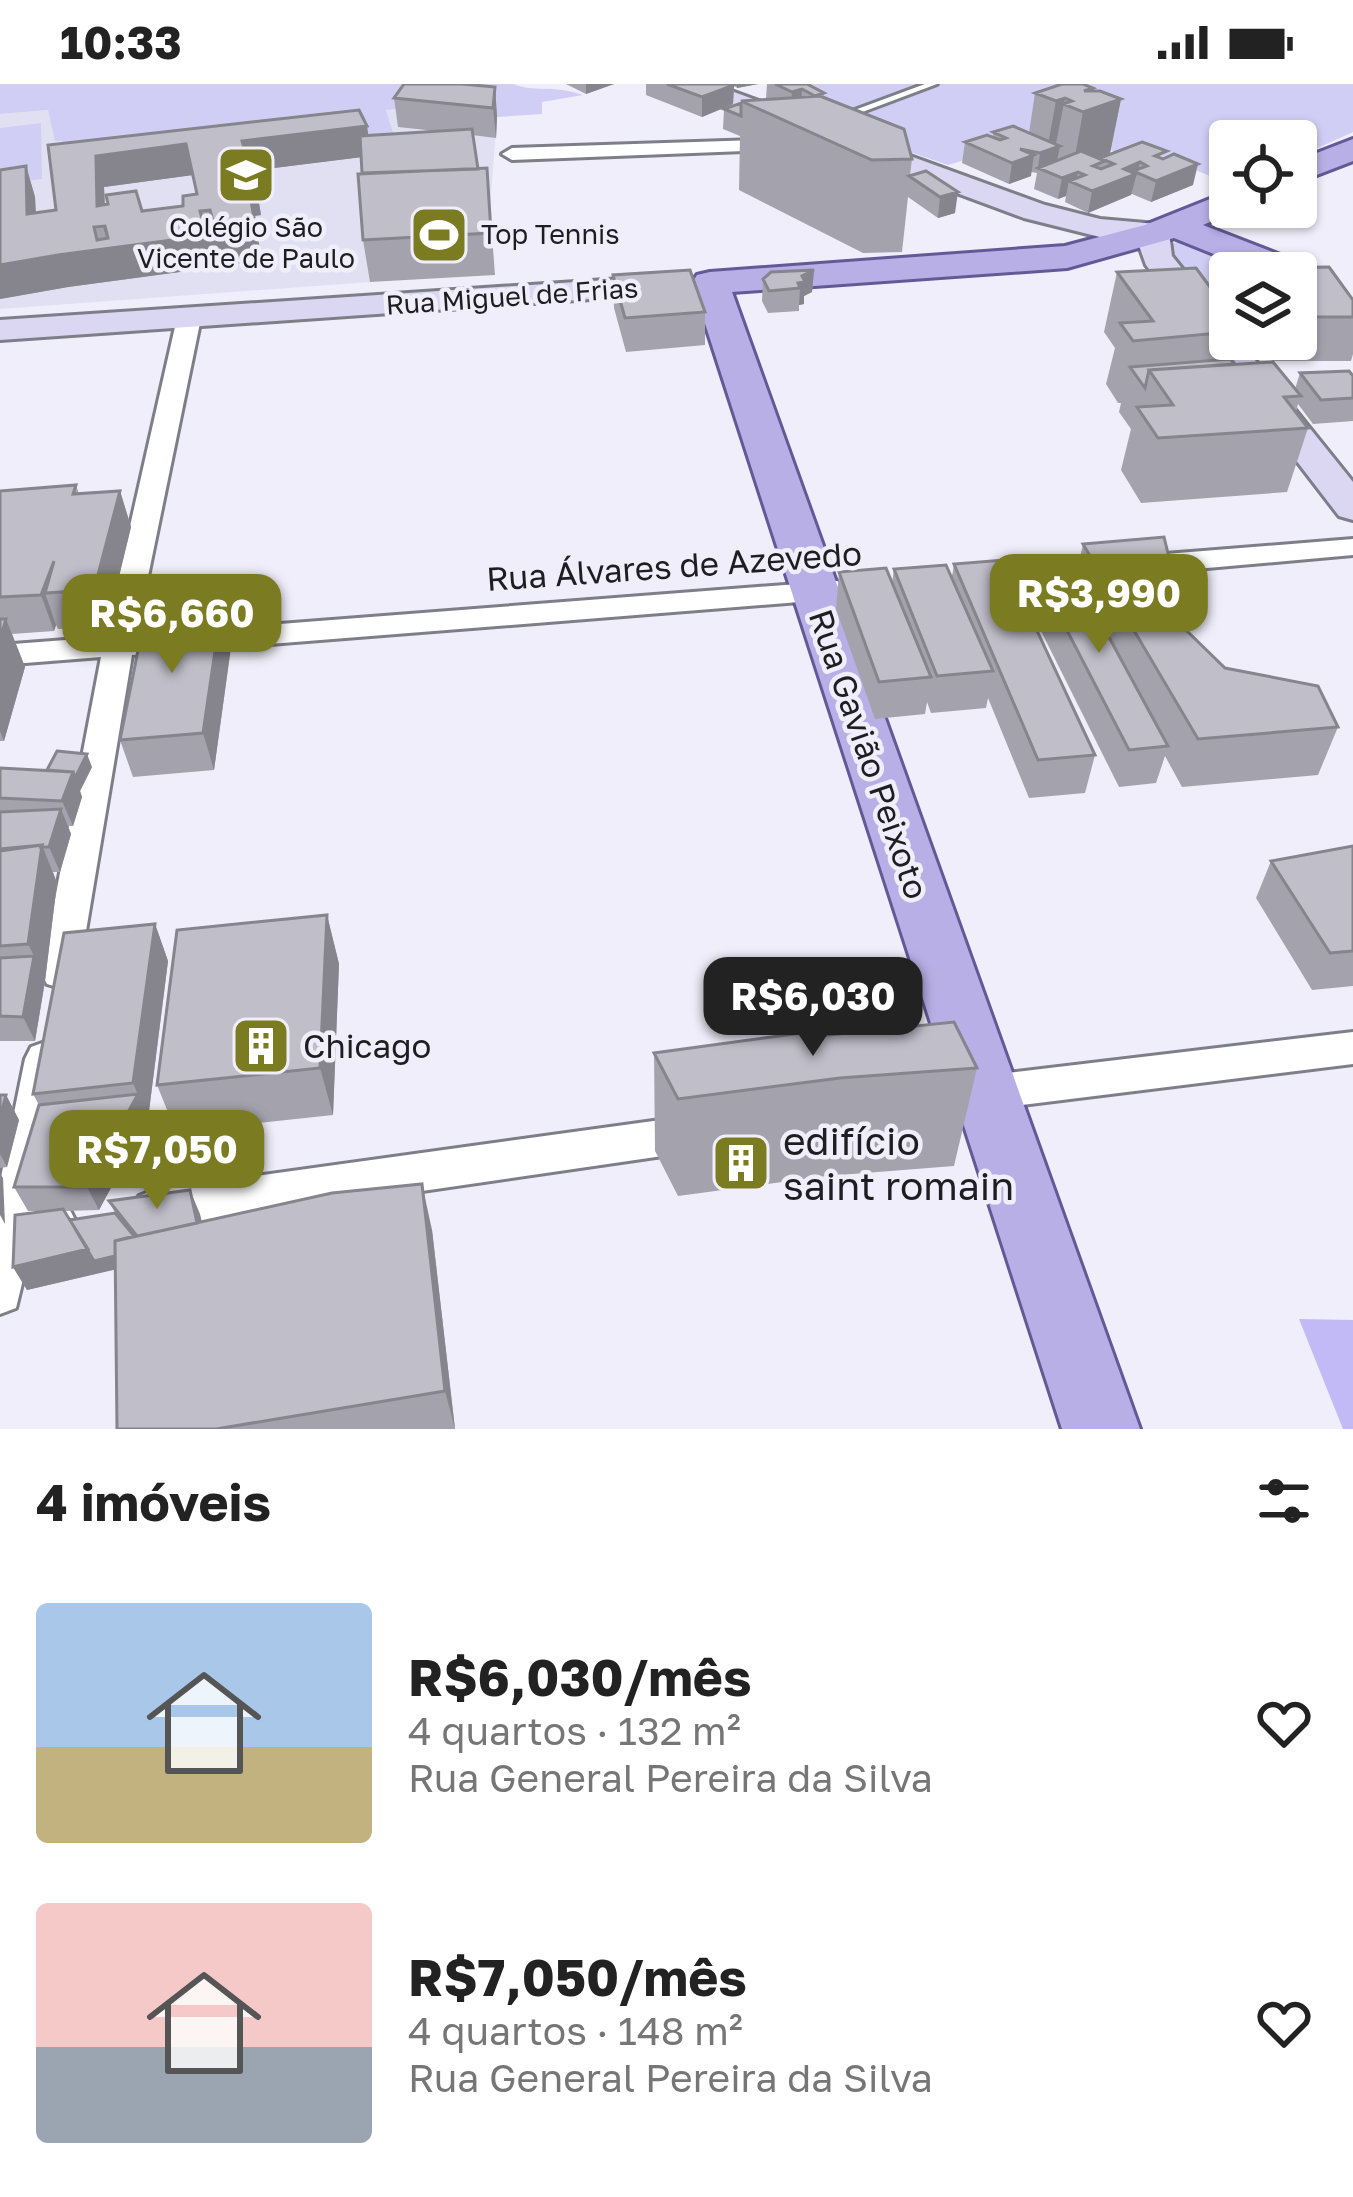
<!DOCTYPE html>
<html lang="pt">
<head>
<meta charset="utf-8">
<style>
	body { margin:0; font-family:"Golos Text",sans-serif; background:#f2f2f2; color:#222; height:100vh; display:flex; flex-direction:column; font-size:45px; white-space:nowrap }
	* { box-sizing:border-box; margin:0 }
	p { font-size:39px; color:#767676 }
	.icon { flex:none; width:66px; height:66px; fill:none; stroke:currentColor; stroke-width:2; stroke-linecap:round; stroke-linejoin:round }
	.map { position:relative; height:1345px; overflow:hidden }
	.drawer { display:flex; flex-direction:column; background:#fff; flex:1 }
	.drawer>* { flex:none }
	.fabs { position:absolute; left:1209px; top:36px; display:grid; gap:24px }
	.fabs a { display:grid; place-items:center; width:108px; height:108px; border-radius:12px; background:#fff; box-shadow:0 3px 9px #0004; font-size:60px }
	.price { position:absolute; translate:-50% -102px; padding:0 27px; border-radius:24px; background:#7b7b22; color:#fff; font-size:39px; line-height:78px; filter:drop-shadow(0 3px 6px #0008) }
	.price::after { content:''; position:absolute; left:50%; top:72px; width:36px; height:27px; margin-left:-18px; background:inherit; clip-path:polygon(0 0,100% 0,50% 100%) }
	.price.active { background:#222; color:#fff }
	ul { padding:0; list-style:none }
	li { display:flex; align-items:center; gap:36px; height:300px; padding:0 36px }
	li span { display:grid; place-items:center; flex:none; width:336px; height:240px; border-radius:12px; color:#555 }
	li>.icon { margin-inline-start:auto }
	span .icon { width:144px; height:144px; fill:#fffc; stroke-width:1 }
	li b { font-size:51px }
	h2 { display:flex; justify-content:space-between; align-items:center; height:144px; padding:0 36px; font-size:51px }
	.status { display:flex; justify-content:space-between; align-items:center; height:84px; padding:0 60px; background:#fff; direction:ltr }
	.status svg { height:33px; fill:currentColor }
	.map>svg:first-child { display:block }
</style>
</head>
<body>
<div class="status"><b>10:33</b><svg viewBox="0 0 49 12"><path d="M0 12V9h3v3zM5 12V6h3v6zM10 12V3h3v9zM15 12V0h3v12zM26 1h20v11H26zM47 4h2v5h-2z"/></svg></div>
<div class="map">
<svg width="1353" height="1345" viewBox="0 0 1353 1345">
	<rect width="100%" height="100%" fill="#efeefa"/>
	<path fill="#e1e0f3" d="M411,24L497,33L490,125L365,130L370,198L0,225V30L48,26L56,57Z"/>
	<path fill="#d1cef5" d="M0,0H513C535,9 552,0 583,11L542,18V30L497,33L411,24L386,26L394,52L249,68L245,39L199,43L57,91L62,57H55L48,26L0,30Z
		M790,0H1353V48L1296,74V57H1230V100L1163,73L1146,80L1062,47L948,81L833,42Z
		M41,39L42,95L0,100V44Z
		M1180,155L1271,189H1230V202L1192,199L1169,163Z"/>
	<path fill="#c1baf6" d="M1299,1235L1353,1236V1345H1343Z"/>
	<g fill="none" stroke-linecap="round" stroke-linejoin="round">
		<g stroke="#7e7e88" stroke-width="6">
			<path id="lane" d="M925,0H937L841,36L833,34Z"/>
		</g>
		<g stroke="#7e7e88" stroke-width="6">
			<path id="street" d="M786,55L793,57V65L512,76L502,70L512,64Z
				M189,227L201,234L136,551L837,497L852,506L837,515L132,571L79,889L73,900L60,904L47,900L41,889L101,573L0,581V561L105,553L177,234Z
				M1353,455V471L1128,491L1114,482L1128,473Z
				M1070,478L1084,487L1080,493L966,504L951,495L966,486Z
				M1353,948V980L974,1027L960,1022L954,1010L960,998L974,993Z
				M45,958L59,963L65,975L38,1122L55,1120L70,1126L77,1140L70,1154L31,1163L16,1224L0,1230V1098L25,975L31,963Z
				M697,1031L712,1036L718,1049L712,1062L697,1067L154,1146L139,1140L132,1126L139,1112L154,1106Z"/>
		</g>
		<g stroke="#7e7e88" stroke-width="6">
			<path id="secondary" d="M675,0H712L1045,121L1100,135L1168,141L1172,172L1230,244V255H1238L1353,398V436L1339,432L1146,181L1137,156L1100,153L1024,134L679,6Z
				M681,191L693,194L697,201L693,208L0,256V236Z"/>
		</g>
		<g stroke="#635997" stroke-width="6">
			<path id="primary" d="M1353,55V77L1296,99V77Z
				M1230,107V123L1242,124L1203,141L1306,181L1311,189L1306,197L1296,199V189H1261L1174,154L1067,184L732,208L1140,1345H1062L692,199L697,191L710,188L1065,162L1145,141Z"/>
		</g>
		<use href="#lane" fill="#fff" fill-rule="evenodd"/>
		<use href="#street" fill="#fff" fill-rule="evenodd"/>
		<use href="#secondary" fill="#dbd7f3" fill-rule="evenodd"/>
		<use href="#primary" fill="#b8afe6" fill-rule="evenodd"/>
	</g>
	<path fill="#a4a3ad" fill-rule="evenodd" d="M566,0H614L586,10Z
		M646,0H758L737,4L734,1L733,20L702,33L646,11Z
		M767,0H807L824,9V14L912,75L910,91L926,87L955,129L938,134L908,113L902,168L863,169L739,106L740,52L723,45L724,25L741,19V17L766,15Z
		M495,3L497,33L496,54L472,51L478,85L487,84L495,191L370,198L363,156L361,73L266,85L271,111L258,113L261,131L254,132L262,177L68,203L0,215V86L26,82L35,113L36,129L56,126L48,61L367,42L368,51L436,47L398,43L394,14ZM193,91L197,110L183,122L142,127L105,120L104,103Z
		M1093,7L1121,15L1110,69L1097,74H1165L1193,101L1151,118L1132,110L1088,129L1065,118L1066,112L1058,115L1034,105L1037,89L1031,88V92L1009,100L962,79L965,58L993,53V48L1029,49L1035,9Z
		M1329,183L1353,216V270L1351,277H1272L1255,255H1296V189H1244L1245,184Z
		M814,186L812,208L804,212V220L799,221V227L768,229L762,217L763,195Z
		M1117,188L1230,230V255H1241L1234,279L1295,305L1300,289L1353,292V337L1313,340L1298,320L1296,328L1308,344L1287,408L1141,419L1121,386L1131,345L1119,328L1121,319H1118L1106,300L1115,264L1104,248Z
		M613,191L705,228V261L626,268L614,224Z
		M76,401L79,410L120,407L131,443L107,542L58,545L56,541L54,547L12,550L25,583L4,657H0V407Z
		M1083,460L1187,547L1225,584L1338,643L1318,691L1182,703L1165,672L1156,699L1119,703L1024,513L1031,477L1076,492Z
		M954,480L1095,671L1085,709L1029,714L988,614L986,624L931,629L927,618L925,630L875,635L836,525L839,488L892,499L894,485L952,493Z
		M231,563L214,686L133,693L120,656Z
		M92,683L80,707L82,713L73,742H68L71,750L60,788H53L57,799L45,897L35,957H0V684L47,686Z
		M1353,762V902L1312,906L1256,814L1271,777Z
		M327,831L339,880L333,1031L176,1048L157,1001Z
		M155,840L168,877L148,1035L99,1126L64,1127L70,1136L115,1129L109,1117L190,1106L202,1138L432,1146L455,1345H117L115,1185L27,1206L13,1183L46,1127H28L14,1103L39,1021L33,1010Z
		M819,952L977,984L954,1082L827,1092L678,1112L655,1067L654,969Z
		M0,1011H6L19,1036L7,1083L0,1084Z"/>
	<path fill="#86858d" d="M586,0H614L586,10Z
		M737,0H758L737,4Z
		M734,1L733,20L702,33V13Z
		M495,3L497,33L496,54L493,24Z
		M1093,4L1089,26L1121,15L1110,69L1073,83L1083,28L1084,7Z
		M802,5L801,25L791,28L792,8Z
		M1065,14L1055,64L1060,62L1056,82L1038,84L1040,69L1047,66L1056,17Z
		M367,42L371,72L266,85L271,111L258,113L261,131L254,132L262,177L68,203L0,215V181L58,171L256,145L242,57Z
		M186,60L193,91L104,103L106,153L97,122L96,72Z
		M1034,71L1031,92L1009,100L1012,79Z
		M1140,78L1131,111L1088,129L1092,107L1124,85Z
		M1198,80L1193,101L1151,118L1156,97Z
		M26,82L35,113L37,162L27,130Z
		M1078,88L1075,100L1069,97L1066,112L1058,115L1062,94Z
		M958,108L955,129L938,134L940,113Z
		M814,186L812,208L804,212V220L799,221L800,204L798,199L802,192Z
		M120,407L131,443L107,542L94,506Z
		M54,477L45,509L56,541L54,547L41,511Z
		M221,526L231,563L214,686L203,649Z
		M6,535L25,583L4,657L0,647V555Z
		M87,670L92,683L80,707L82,713L73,742L62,717L73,688Z
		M61,725L71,750L60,788L49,763Z
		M42,761L57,799L45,897L35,957L23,933L34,872L28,860Z
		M327,831L339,880L333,1031L320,984Z
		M155,840L168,877L148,1035L133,999Z
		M138,1010L148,1035L99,1126L87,1103Z
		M6,1011L19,1036L7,1083L0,1070V1034Z
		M0,1089L3,1094L5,1140L0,1131Z
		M422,1100L432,1146L455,1345L445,1307Z
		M190,1106L200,1130L208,1164L27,1206L13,1183L88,1165L145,1166Z"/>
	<path fill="#bfbec9" stroke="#86858d" stroke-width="3" fill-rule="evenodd" d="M404,0H462L495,3L493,24L394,14Z
		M667,0H732L734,1L702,13Z
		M775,0H807L824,9L815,12L802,5L792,8Z
		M1062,0H1083L1093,4L1084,7H1100L1121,15L1083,28L1063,20L1072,17L1065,14L1056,17L1035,9Z
		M820,12L904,45L912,75L872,76L741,17Z
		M741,19V32L724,25Z
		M359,26L367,42L242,57L247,73L262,71L265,81L249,83L255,99L248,100L256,145L58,171L0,181V86L26,82L27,130L56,126L48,61ZM186,60L197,110L183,112V122L142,127L136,107L106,111L108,120L97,122L96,72ZM210,126L213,137L203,138L200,127ZM105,142L108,154L97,156L94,143Z
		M1013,42L1060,62L1040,69L1020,65L1034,71L1012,79L965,58L987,51L1000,56L1006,54L993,48Z
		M472,45L478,85L362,89L360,52Z
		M1142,58L1167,67L1155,72L1163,75L1174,70L1198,80L1156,97L1133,87L1147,82L1140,78L1124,85L1136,90L1092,107L1069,97L1085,91L1078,88L1062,94L1038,84L1081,67L1105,77L1093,82L1101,85L1114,80L1100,74Z
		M487,84L491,149L363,156L358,90Z
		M926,87L958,108L940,113L909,92Z
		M1329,183L1353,216V233H1296V189H1249L1245,184Z
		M1196,184L1230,230V248L1133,257L1120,239L1153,237L1117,188Z
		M690,186L705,228L625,234L613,191Z
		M814,186L802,192L805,198L798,199L800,204L769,207L763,195L771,188Z
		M1230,275L1235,280L1149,286L1145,304L1130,283Z
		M1273,278L1301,312L1284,313L1308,344L1158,354L1137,323L1173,321L1149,286Z
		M1349,287L1353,292V314L1321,316L1300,289Z
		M76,401L73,410L120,407L94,506L45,509L54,477L41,511L0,513V407Z
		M1164,453L1187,547L1225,584L1318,602L1338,643L1198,655L1083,460Z
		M1066,474L1168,662L1129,666L1031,477Z
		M1004,476L1095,671L1038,676L954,480Z
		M946,481L993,587L937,592L894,485Z
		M886,484L931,593L879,598L839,488Z
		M221,526L203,649L120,656L145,532Z
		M0,535H6L0,555Z
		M57,667L87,670L75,694L73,688L47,686Z
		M0,684L73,688L62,717L0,714Z
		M61,725L49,763H41L42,761L0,765V728Z
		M42,761L28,860L0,862V767Z
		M1353,762V867L1330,869L1271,777Z
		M327,831L320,984L157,1001L177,846Z
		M155,840L133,999L33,1010L64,849Z
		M34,872L23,933L0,932V874Z
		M954,938L977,984L840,994L678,1015L654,969L816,947L819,952Z
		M138,1010L87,1103H14L39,1021Z
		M0,1011H6L0,1034Z
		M422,1100L445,1307L216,1345H117L115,1157L332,1109Z
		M190,1106L197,1139L137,1152L109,1117Z
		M63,1125L88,1165L13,1183L15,1131Z
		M115,1129L134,1152L115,1157V1172L94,1177L70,1136Z"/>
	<defs>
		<g id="school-square" transform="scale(3)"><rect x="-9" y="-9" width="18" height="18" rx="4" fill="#7b7b22" stroke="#efeefa"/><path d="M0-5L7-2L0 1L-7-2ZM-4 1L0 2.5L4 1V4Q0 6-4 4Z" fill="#fff"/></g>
		<g id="stadium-square" transform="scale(3)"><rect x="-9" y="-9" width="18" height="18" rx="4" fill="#7b7b22" stroke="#efeefa"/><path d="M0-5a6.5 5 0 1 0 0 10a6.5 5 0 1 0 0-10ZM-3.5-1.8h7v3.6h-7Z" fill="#fff"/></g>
		<g id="building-square" transform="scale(3)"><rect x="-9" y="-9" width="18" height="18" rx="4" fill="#7b7b22" stroke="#efeefa"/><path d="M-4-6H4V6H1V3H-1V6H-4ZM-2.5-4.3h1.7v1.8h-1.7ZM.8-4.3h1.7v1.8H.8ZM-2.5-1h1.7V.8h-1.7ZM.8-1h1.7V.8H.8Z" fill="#fff"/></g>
	</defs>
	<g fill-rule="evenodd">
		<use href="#school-square" x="246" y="91"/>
		<use href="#stadium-square" x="439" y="151"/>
		<use href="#building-square" x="261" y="962"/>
		<use href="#building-square" x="741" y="1079"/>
	</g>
	<g text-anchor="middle" stroke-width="9" stroke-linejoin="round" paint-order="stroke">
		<g font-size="27" fill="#1e1d21" stroke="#efeefa">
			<text x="246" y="153">Colégio São<tspan x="246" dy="31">Vicente de Paulo</tspan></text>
			<text x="481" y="160" text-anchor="start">Top Tennis</text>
		</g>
		<g font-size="27" fill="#1e1d21" stroke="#efeefa">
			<text transform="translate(512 213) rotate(-4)" y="9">Rua Miguel de Frias</text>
		</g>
		<g font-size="33" fill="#1e1d21" stroke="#efeefa">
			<text transform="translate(674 482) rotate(-4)" y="12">Rua Álvares de Azevedo</text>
			<text transform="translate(869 670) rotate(71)" y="12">Rua Gavião Peixoto</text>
		</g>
		<g font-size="33" fill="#1e1d21" stroke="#efeefa" text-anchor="start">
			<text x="303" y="974">Chicago</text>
		</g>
		<g font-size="39" fill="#1e1d21" stroke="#efeefa" text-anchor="start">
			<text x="783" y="1071">edifício<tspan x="783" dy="45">saint romain</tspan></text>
		</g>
	</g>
</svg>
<div class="fabs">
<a><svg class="icon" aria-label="locate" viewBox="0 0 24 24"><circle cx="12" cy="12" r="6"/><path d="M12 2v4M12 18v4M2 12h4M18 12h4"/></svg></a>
<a><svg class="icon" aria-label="layers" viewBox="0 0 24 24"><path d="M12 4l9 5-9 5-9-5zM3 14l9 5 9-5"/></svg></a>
</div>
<b class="price" style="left:1099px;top:572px">R$3,990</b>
<b class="price" style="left:172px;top:592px">R$6,660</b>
<b class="price active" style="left:813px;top:975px">R$6,030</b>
<b class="price" style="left:157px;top:1128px">R$7,050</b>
</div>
<section class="drawer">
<h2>4 imóveis<svg class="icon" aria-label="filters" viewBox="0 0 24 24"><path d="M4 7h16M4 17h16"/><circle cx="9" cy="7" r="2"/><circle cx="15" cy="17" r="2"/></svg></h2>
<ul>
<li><span style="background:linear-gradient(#a9c7e8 60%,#c2b280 0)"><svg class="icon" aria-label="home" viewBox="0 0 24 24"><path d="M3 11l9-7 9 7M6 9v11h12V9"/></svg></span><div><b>R$6,030/mês</b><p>4 quartos · 132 m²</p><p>Rua General Pereira da Silva</p></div><svg class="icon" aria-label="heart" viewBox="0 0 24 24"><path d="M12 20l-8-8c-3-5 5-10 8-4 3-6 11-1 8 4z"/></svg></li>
<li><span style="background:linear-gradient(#f6c9c9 60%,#9aa5b1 0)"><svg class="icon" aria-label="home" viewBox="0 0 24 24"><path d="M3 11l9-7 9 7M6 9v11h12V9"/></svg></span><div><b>R$7,050/mês</b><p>4 quartos · 148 m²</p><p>Rua General Pereira da Silva</p></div><svg class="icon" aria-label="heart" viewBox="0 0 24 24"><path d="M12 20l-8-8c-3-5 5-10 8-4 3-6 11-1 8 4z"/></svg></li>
</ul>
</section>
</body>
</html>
